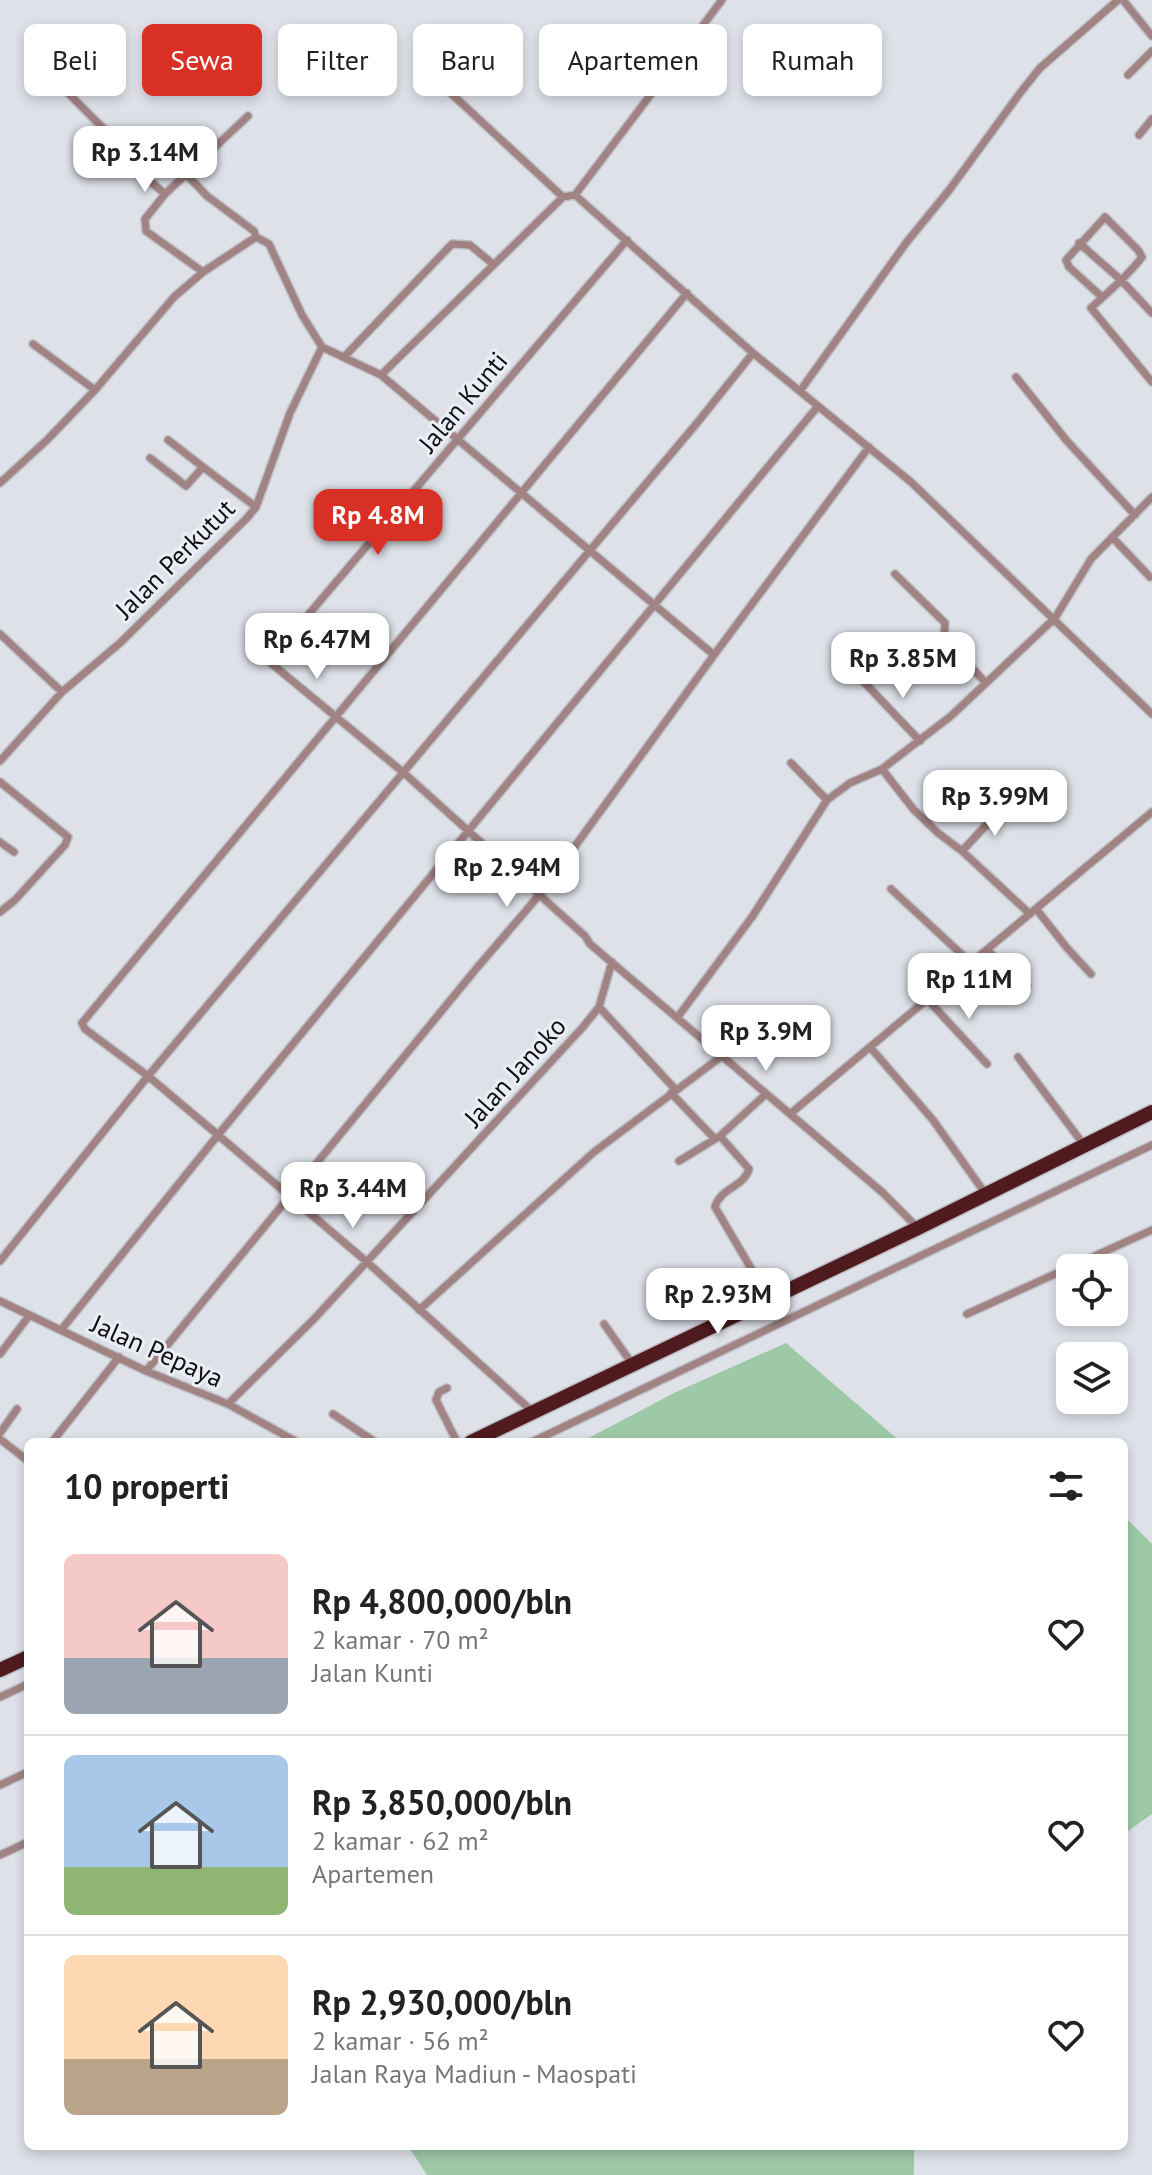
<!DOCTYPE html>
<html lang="id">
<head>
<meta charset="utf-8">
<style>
	body { margin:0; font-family:"PT Sans",sans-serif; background:#f2f2f2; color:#222; height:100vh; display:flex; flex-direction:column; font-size:30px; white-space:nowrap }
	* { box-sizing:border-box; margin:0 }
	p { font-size:26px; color:#767676 }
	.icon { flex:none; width:44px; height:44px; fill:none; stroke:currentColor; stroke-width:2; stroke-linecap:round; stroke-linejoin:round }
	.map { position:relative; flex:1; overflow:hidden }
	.sheet { position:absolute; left:24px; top:1438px; width:1104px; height:712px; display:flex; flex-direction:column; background:#fff; border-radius:12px; box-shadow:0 4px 12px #0003 }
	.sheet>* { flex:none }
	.banner { position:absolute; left:24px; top:24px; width:1104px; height:72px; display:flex; gap:16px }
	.controls { position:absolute; left:1056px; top:1254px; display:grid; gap:16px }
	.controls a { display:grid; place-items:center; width:72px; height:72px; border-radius:12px; background:#fff; box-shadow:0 4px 12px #0003; font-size:40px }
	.price { position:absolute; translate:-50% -68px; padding:0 18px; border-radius:16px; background:#fff; color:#222; font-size:26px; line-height:52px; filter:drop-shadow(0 2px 4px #0008) }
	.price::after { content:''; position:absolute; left:50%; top:48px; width:24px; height:18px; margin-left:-12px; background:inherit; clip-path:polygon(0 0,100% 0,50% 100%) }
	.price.active { background:#d93025; color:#fff }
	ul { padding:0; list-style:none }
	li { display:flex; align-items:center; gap:24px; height:200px; padding:0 40px }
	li+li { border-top:2px solid #e0e0e0 }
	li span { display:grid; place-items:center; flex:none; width:224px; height:160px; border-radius:12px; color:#555 }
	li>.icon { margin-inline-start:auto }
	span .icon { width:96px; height:96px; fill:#fffc; stroke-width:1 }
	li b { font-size:34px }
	h2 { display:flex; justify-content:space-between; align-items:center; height:96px; padding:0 40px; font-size:34px }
	.pill { padding:0 28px; border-radius:12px; background:#fff; box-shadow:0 4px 12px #0003; font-size:28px; line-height:72px }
	.pill.active { background:#d93025; color:#fff }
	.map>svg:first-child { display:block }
</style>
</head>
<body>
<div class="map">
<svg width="1152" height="2175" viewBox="0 0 1152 2175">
	<rect width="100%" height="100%" fill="#dfe1e9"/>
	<path fill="#9dc9a7" d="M786,1343L901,1442H581L676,1392Z
		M1124,1516L1152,1544V1814L1124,1834Z
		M408,2146H914V2175H427Z"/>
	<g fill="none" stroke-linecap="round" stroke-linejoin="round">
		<g stroke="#bebfc7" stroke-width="10">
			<path id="street" d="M1123,0L1152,36
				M430,74L563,197
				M1128,75L1152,51
				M57,82L114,139L122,157L165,194
				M1139,135L1152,119
				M186,174L207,196L254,231L256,237
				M575,195L722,0
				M627,240L274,655L272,664L404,773L585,936L590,944L882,1192L918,1228
				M1079,243L1121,280L1152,313
				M203,272L146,231L145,219L165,194L248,116
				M1102,297L1069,267L1066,260L1105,217L1138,250L1142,257C1128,276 1108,292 1091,308L1152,382
				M33,344L95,390
				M344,357L452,244L470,245L493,264
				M381,375L563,197L575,195L753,353L911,482L1152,714
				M1016,377L1067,441L1135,515
				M800,391L906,243L950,189L1020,93L1040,68L1118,0
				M150,458L186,486L203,467L168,440
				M203,467L256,507
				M0,483L47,440L95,390L174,297L203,272L256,237L269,244L302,315L322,347L381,375L714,655
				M1112,537L1150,577
				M895,574L945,623L944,638L985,682
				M0,634L62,692
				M862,680L920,741
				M0,761L62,692L120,643L247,518L256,507L290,413L322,347
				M791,763L827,800
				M882,769L914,810L938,833L962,851L1030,914
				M0,782L68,837L65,845L15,900L0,912
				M0,842L14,852
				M962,851L1006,804
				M891,889L971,963
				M1037,910L1067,948L1091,974
				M988,951L1027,986
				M927,999L987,1064
				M599,1007L675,1089
				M677,1018L752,917L827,800L850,783L882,769L951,716L1055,618L1091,559L1152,497
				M1018,1057L1084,1145
				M671,1093L715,1139
				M790,1114L870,1047
				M720,1136L766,1094
				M679,1161L720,1136L749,1169C744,1187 720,1188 715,1207L769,1299
				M985,1193L933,1120L870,1047L1152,812
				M0,1261L148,1076L697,423L753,353
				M0,1301L146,1371L228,1404L297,1442
				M419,1310L594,1152L722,1056
				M967,1314L1152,1230
				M604,1324L633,1365
				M61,1330L218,1135L818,406
				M0,1354L29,1316
				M146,1371L476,969L541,893L714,655L869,447
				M447,1388L439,1392L436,1400L457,1442
				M228,1404L314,1319L583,1027L599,1007L612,962
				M533,1412L367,1262L218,1135L148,1076L85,1029L82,1023L687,293
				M333,1414L375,1442
				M0,1433L17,1409
				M0,1439L28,1461
				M52,1442L119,1357
				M532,1442L1152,1145
				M0,1697L28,1684
				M0,1785L28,1772
				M0,1855L28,1842"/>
		</g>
		<g stroke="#bebfc7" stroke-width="17">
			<path id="highway" d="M471,1442L918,1228L1152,1112
				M0,1670L28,1657"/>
		</g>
		<use href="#street" stroke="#a08382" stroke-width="7"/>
		<use href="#highway" stroke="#4f1b1e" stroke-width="14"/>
	</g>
	<g text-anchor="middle" stroke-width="6" stroke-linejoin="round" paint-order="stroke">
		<g font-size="26" fill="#0f0f12" stroke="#eceef6">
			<text transform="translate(463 402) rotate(-50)" y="9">Jalan Kunti</text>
			<text transform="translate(175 559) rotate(-45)" y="9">Jalan Perkutut</text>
			<text transform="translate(515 1072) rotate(-48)" y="9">Jalan Janoko</text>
			<text transform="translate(157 1351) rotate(24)" y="9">Jalan Pepaya</text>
		</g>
	</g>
</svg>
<div class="controls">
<a><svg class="icon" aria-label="locate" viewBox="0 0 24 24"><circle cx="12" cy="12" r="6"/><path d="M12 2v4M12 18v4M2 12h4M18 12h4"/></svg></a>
<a><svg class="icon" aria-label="layers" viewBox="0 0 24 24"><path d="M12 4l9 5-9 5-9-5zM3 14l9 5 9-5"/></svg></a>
</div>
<b class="price" style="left:145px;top:194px">Rp 3.14M</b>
<b class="price active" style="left:378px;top:557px">Rp 4.8M</b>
<b class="price" style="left:317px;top:681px">Rp 6.47M</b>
<b class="price" style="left:903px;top:700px">Rp 3.85M</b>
<b class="price" style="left:995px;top:838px">Rp 3.99M</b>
<b class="price" style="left:507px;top:909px">Rp 2.94M</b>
<b class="price" style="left:969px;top:1021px">Rp 11M</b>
<b class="price" style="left:766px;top:1073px">Rp 3.9M</b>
<b class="price" style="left:353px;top:1230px">Rp 3.44M</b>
<b class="price" style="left:718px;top:1336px">Rp 2.93M</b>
<div class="banner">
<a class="pill">Beli</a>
<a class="pill active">Sewa</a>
<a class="pill">Filter</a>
<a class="pill">Baru</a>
<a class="pill">Apartemen</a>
<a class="pill">Rumah</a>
</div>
<section class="sheet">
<h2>10 properti<svg class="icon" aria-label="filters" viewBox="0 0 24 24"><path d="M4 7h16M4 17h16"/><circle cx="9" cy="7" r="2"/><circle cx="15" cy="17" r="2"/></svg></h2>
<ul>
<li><span style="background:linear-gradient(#f6c9c9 65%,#9aa5b1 0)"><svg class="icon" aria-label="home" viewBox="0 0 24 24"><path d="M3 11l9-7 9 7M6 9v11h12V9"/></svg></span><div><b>Rp 4,800,000/bln</b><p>2 kamar · 70 m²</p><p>Jalan Kunti</p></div><svg class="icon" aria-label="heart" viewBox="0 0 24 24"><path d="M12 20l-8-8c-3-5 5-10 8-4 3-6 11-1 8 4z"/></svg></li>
<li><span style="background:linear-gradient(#a9c7e8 70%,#8fb573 0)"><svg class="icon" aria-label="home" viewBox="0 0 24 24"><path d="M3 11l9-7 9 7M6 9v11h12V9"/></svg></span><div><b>Rp 3,850,000/bln</b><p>2 kamar · 62 m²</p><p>Apartemen</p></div><svg class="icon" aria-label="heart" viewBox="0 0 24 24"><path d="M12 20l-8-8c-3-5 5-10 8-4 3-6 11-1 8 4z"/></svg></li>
<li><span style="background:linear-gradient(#ffd9b3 65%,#b9a48a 0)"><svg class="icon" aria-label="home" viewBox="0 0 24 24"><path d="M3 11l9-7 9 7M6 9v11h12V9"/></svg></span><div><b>Rp 2,930,000/bln</b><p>2 kamar · 56 m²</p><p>Jalan Raya Madiun - Maospati</p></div><svg class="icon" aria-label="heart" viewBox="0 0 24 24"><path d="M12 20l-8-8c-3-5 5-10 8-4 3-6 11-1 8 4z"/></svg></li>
</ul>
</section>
</div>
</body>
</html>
